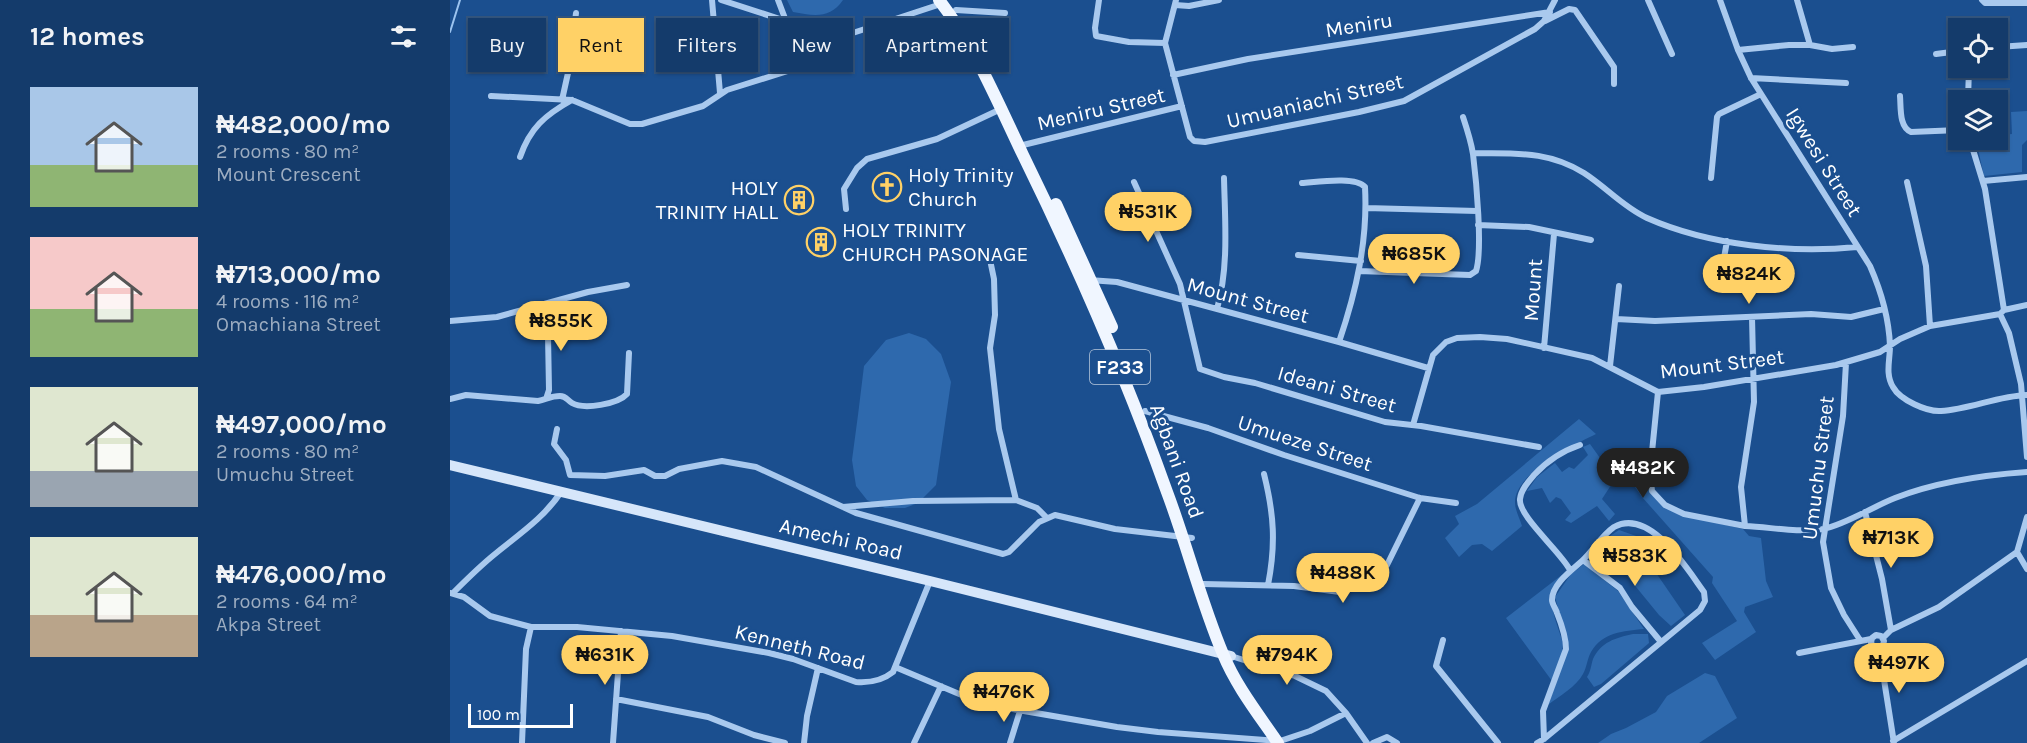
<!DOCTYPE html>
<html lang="en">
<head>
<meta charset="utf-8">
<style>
	body { margin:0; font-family:Karla,sans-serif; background:#1d4271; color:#f1f3f6; height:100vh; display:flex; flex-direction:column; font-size:22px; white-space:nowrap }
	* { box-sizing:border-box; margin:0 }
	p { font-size:20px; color:#9dadc1 }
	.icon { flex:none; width:33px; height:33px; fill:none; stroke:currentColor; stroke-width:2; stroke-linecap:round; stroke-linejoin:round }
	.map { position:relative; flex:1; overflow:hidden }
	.panel { display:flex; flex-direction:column; background:#143b6b; width:450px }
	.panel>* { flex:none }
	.banner { position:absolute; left:18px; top:18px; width:570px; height:54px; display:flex; gap:12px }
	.fabs { position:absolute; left:1498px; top:18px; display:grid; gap:12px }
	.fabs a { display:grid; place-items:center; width:60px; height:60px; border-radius:0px; background:#143b6b; box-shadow:0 2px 4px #0004,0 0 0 2px #33557e; font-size:30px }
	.scale { position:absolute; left:18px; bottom:15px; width:105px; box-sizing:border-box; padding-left:6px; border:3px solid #fff; border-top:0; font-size:16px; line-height:21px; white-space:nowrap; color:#fff; -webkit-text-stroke:4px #1b4f8f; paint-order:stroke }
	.price { position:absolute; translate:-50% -51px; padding:0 14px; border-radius:21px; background:#ffd166; color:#111; font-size:20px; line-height:39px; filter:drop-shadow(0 2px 3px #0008) }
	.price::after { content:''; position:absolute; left:50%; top:36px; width:18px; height:14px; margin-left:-9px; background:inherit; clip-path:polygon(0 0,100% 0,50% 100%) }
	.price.active { background:#222; color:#fff }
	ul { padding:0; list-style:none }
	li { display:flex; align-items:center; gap:18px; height:150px; padding:0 30px }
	li span { display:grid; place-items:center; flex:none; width:168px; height:120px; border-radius:0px; color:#555 }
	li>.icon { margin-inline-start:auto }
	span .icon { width:72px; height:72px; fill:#fffc; stroke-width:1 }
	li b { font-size:26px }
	h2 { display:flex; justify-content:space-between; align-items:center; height:72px; padding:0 30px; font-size:26px }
	.chip { padding:0 21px; border-radius:0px; background:#143b6b; box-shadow:0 2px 4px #0004,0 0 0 2px #33557e; font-size:21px; line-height:54px }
	.chip.active { background:#ffd166; color:#111 }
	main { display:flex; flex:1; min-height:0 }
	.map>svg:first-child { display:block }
</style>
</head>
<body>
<main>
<section class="panel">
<h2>12 homes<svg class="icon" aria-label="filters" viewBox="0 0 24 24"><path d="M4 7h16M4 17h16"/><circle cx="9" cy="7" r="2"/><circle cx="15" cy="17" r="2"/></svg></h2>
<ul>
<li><span style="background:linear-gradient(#a9c7e8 65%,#8fb573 0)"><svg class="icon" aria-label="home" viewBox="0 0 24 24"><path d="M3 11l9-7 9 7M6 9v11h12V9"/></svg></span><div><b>₦482,000/mo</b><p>2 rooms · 80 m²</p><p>Mount Crescent</p></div></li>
<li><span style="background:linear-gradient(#f6c9c9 60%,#8fb573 0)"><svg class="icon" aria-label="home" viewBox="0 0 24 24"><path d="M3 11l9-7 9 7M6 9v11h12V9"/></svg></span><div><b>₦713,000/mo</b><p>4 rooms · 116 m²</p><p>Omachiana Street</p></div></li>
<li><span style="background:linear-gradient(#dfe7d0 70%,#9aa5b1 0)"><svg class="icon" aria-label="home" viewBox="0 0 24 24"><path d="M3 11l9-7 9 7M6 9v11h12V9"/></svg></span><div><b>₦497,000/mo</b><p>2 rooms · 80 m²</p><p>Umuchu Street</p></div></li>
<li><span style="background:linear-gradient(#dfe7d0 65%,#b9a48a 0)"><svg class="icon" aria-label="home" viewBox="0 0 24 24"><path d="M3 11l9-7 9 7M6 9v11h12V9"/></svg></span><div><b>₦476,000/mo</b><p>2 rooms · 64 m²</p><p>Akpa Street</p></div></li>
</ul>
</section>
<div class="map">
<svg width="1577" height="743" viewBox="0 0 1577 743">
	<rect width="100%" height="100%" fill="#1b4f8f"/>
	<path fill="#2e69ad" d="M337,0H393C380,19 364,16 343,12Z
		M1577,111V140L1572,145V172L1534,176L1526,140H1548V135L1562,134L1561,112Z
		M459,333L476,339L491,354L501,382L486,485L468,503L455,508H435L417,500L406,486L402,460L408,415L414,366L436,340Z
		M1129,419L1146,434C1124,445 1064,473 1065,503C1065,510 1070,519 1072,526L1042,551L1032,544L1022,545L1009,557L995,538L1009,524L1005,516L1027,504Z
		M1140,444L1165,479L1152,499L1165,514L1159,521L1147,506L1121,523L1115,520L1121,513L1111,499L1106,497L1100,503L1092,488L1077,491L1087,477L1105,463L1112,472L1119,467L1124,469L1138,455L1133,447Z
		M1180,473L1199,483L1208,501L1237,516L1293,529L1299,536L1311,538L1316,581L1323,597L1295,607L1294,612L1306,632L1265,660L1252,643L1287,621L1262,583L1263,577L1192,497L1176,474Z
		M1169,530L1189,537L1209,562L1202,567L1235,615L1221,626L1209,615L1164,560L1150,567L1141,557L1160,536Z
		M1134,564L1168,591L1194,629C1173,631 1153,632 1141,652C1137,659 1137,667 1133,674C1126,687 1109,696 1098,705L1119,647L1105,597L1121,574Z
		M1113,574L1100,598L1105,619L1113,643L1112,654L1102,681L1056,618Z
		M1183,634H1198L1199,643L1151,684L1144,687L1137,677C1141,671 1141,665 1143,659C1151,642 1165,638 1183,634Z
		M1255,673L1265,676L1287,718L1249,743H1148L1161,734L1176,728L1206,712L1217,696Z"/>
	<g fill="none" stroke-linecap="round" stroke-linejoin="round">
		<path stroke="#9cc4f0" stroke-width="2" d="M0,32L10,0"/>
		<path stroke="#a9c9ee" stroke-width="6" d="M262,0L270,93
			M271,0L336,21
			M649,0L645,28L646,36L679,42L715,43
			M726,0L715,43L740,137L744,141L755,142L909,112L954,101L1085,29L1094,21L1105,0
			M1198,0L1222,54
			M1270,0L1288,50L1301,78L1420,266C1431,291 1439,319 1440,346C1440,360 1435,374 1443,387C1450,400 1477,412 1491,411C1520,409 1548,396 1577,395
			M1347,0L1360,45
			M1532,0L1535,3H1577
			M725,5L739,6L769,0
			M506,10L555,13
			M1095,21L1119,9L1125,10L1164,67V84
			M1548,47L1577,45
			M354,49L491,4
			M1288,50L1339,45H1360L1382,49L1403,47
			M1486,54L1509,51
			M723,75L798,59L1100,12
			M1301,78L1396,83
			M41,96L122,100L180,124H192L253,106L277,90L341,70L353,60L354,49L345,39L336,21L328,0
			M1450,96C1451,108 1449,127 1461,132L1509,130
			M112,100L120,64L126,13
			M1518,100L1519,68
			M1520,140L1535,189L1554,310
			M569,146L732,106
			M1023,153C1064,154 1097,150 1134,173C1156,187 1173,207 1197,218C1258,245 1341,254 1407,247
			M70,157C80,128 95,115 122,100
			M1261,178L1267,117L1269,114L1311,94
			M1533,181L1577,177
			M684,182L730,284L750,369L774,377L805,383L935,422L971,426L1089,447
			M1457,182L1476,266L1480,326
			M852,183C867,182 906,176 915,187C918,241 906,292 889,342
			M916,208L1027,211
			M396,209L394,189L407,168L417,159L487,139L551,109
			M1028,225L1079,227L1141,240
			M539,255L544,279L545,315L540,348L549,429L566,500
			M848,255L911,261
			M1274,258L1277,241
			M909,271L1020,275L1026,271C1033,250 1026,178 1023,154C1021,141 1017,129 1013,117
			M639,280L667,282L889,342L978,368
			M767,309C779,267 775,221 774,178
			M1550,314L1559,333L1571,384L1577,457
			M1302,317L1304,402L1291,487L1295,526C1321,527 1346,533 1373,529C1395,525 1424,506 1445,498C1486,482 1534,475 1577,472
			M1166,319L1205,321L1361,314L1401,317L1434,309
			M0,321L47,317L138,292L177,285
			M1094,348L1104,234
			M1396,363L1393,416L1373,542L1381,588L1394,615L1410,640
			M1160,366L1169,286
			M1208,392L1200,472L1202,491L1215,505L1234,514L1295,526
			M97,396L99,390L98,335L100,303
			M0,399L16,395L88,401C97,399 101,396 110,396C116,396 117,400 122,403C134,410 168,404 177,394L179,353
			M695,411L758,428L834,455L970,498L1006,503
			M963,425L983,355L996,342L1007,338L1030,337L1057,339L1142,358L1208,392L1254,387L1386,365L1430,352L1450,339L1480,326L1550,314L1554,310L1577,305
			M107,429L104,444L116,460L120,475L155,476L194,470L205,476H215L229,469L272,461L306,467L406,513L553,554L559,552L589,522L605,515L665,529L742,538
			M814,474C824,514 826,544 818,585
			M393,507L463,501L566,500L587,508L597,518
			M1415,512L1432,579L1441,630
			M1567,552L1577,517
			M1567,552L1577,569
			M1133,560L1170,588L1182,607L1211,642
			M1120,570C1111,552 1068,516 1070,499C1071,490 1078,482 1084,475C1097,461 1112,451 1130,445
			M753,584L844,586L890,592L931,570L937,565L970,498
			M0,593L14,597L40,616L81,627H127L222,636L319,653L343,659L406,682C420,683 432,681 443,672L480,581
			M3,593C17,579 30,566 45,554C68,535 94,518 111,492
			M1433,638L1441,630L1489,607L1567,552
			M993,640L986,666L1048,743
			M1429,648L1424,647L1421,643L1422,638L1426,635L1431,636L1434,641L1433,645L1429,648L1444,743
			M1349,653L1421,639
			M781,656L845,676L876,691L896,713
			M445,667L514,696L539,705L667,727L708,732L830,741L860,731L896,713L917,743
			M166,699L258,717L304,735L335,743
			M1443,741L1577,661
			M72,743L76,649L81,627
			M163,743L171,631
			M354,743L357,716L368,668
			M464,743L491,686
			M560,743L570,711
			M923,743L937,737L947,743
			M1087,743L1094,739L1250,610L1255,601L1254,592C1237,569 1200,507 1164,527C1151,536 1144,550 1132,561C1122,570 1102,584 1102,600C1102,604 1106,609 1107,613C1111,623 1116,638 1116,649L1093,711L1094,739"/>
		<path stroke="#d6e6fa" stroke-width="10" d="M0,465L480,581L781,656"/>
		<path stroke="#f0f6ff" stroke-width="12" d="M489,0C523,43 549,105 573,155C627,265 676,377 717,492C737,545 751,602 773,654C786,686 809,715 828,743
			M606,204L662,327"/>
	</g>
	<defs>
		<g id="church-ring" transform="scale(1.5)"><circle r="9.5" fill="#1b4f8f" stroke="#ffd166" stroke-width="1.5"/><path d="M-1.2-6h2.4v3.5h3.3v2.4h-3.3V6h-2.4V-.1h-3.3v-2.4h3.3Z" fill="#ffd166"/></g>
		<g id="building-ring" transform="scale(1.5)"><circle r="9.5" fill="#1b4f8f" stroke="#ffd166" stroke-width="1.5"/><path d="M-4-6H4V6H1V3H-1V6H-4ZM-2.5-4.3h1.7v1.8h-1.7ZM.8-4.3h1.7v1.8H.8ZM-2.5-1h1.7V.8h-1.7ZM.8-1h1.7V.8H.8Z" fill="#ffd166"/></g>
	</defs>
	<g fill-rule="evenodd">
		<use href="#church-ring" x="437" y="187"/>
		<use href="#building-ring" x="349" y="200"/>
		<use href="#building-ring" x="371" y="242"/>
	</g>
	<g text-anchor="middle" stroke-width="6" stroke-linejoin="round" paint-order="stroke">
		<rect fill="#1b4f8f" stroke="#bbcadd" stroke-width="1.5" x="640" y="350" width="60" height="34" rx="4.5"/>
		<g font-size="20" font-weight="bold" fill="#fff">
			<text x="670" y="374">F233</text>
		</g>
		<g font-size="21" fill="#fff" stroke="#1b4f8f">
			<text transform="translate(909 25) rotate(-9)" y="7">Meniru</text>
			<text transform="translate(865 101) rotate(-13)" y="7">Umuaniachi Street</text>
			<text transform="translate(651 109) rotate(-13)" y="7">Meniru Street</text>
			<text transform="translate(1374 162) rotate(58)" y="7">Igwesi Street</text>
			<text transform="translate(1083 290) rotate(-86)" y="7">Mount</text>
			<text transform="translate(798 300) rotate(15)" y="7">Mount Street</text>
			<text transform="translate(1272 364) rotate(-7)" y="7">Mount Street</text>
			<text transform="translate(887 389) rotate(16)" y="7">Ideani Street</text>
			<text transform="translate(855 443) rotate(18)" y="7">Umueze Street</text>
			<text transform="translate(727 461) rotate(70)" y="7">Agbani Road</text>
			<text transform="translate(1368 468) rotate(-83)" y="7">Umuchu Street</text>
			<text transform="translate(391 539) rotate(13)" y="7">Amechi Road</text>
			<text transform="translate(350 647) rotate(14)" y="7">Kenneth Road</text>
		</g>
		<g font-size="21" fill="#fff" stroke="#1b4f8f" text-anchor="start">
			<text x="458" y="182">Holy Trinity<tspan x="458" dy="24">Church</tspan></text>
			<text x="328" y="195" text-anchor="end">HOLY<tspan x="328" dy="24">TRINITY HALL</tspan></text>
			<text x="392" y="237">HOLY TRINITY<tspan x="392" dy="24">CHURCH PASONAGE</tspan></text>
		</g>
	</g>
</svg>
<div class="fabs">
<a><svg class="icon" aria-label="locate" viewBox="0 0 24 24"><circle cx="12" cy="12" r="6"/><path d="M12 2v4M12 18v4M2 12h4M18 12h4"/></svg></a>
<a><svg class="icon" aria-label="layers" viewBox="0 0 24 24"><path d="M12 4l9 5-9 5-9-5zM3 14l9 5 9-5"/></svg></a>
</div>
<div class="scale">100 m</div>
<b class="price" style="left:698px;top:243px">₦531K</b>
<b class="price" style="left:964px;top:285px">₦685K</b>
<b class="price" style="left:1299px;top:305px">₦824K</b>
<b class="price" style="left:111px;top:352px">₦855K</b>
<b class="price active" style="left:1193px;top:499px">₦482K</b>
<b class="price" style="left:1441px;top:569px">₦713K</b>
<b class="price" style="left:1185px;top:587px">₦583K</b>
<b class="price" style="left:893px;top:604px">₦488K</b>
<b class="price" style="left:155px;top:686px">₦631K</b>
<b class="price" style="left:837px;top:686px">₦794K</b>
<b class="price" style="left:1449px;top:694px">₦497K</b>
<b class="price" style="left:554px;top:723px">₦476K</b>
<div class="banner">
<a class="chip">Buy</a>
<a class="chip active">Rent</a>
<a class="chip">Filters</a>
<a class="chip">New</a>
<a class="chip">Apartment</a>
</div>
</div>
</main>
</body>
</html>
